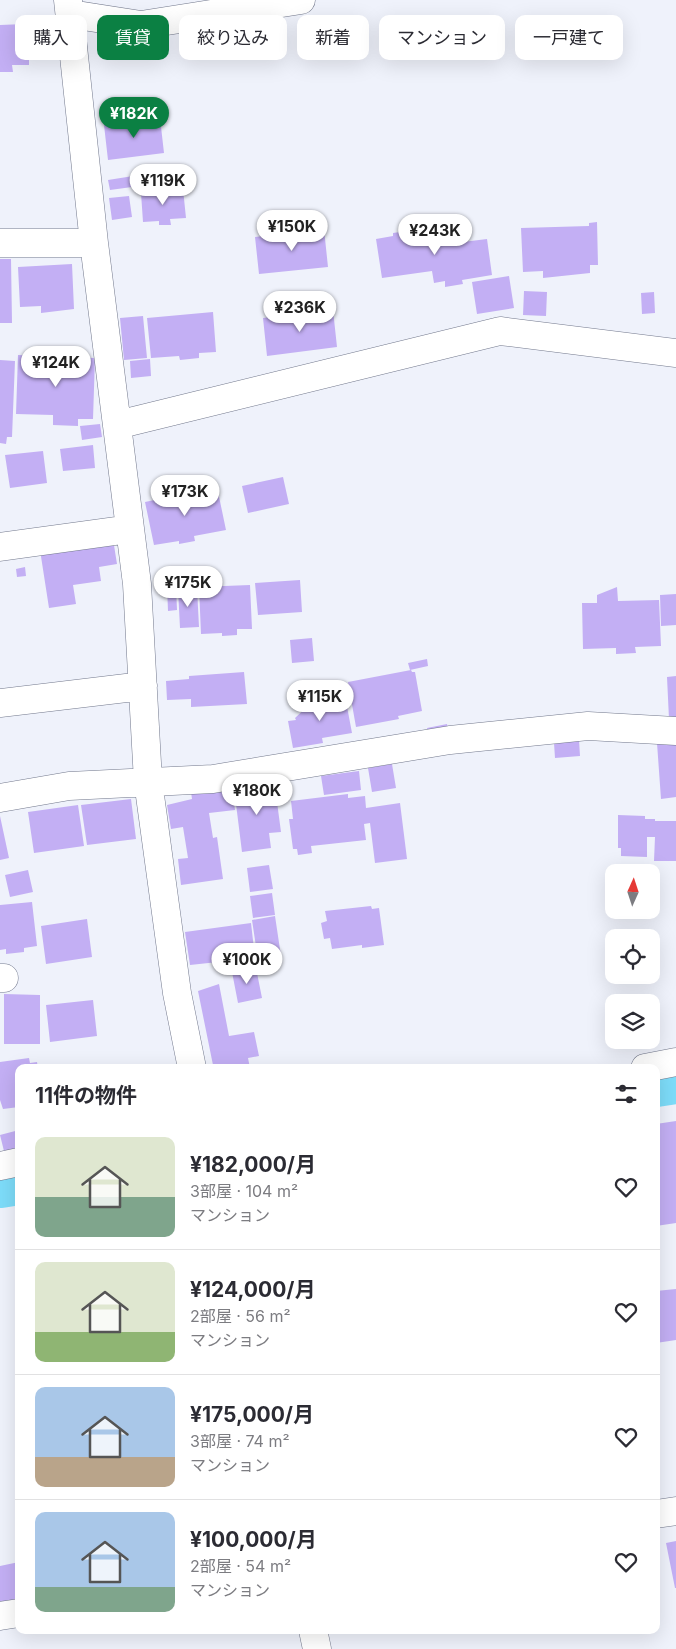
<!DOCTYPE html>
<html lang="ja">
<head>
<meta charset="utf-8">
<style>
	body { margin:0; font-family:Inter,"Noto Sans JP",sans-serif; background:#f7f7f7; color:#2b2b33; height:100vh; display:flex; flex-direction:column; font-size:19px; white-space:nowrap }
	* { box-sizing:border-box; margin:0 }
	p { font-size:16px; color:#7c7c81 }
	.icon { flex:none; width:28px; height:28px; fill:none; stroke:currentColor; stroke-width:2; stroke-linecap:round; stroke-linejoin:round }
	.map { position:relative; flex:1; overflow:hidden }
	.side { position:absolute; left:15px; top:1064px; width:645px; height:570px; display:flex; flex-direction:column; background:#fff; border-radius:10px; box-shadow:0 5px 20px #0002 }
	.side>* { flex:none }
	.top-card { position:absolute; left:15px; top:15px; width:646px; height:45px; display:flex; gap:10px }
	.needle { width:32px; rotate:3deg }
	.tools { position:absolute; left:605px; top:864px; display:grid; gap:10px }
	.tools a { display:grid; place-items:center; width:55px; height:55px; border-radius:10px; background:#fff; box-shadow:0 5px 20px #0002; font-size:25px }
	.price { position:absolute; translate:-50% -42px; padding:0 11px; border-radius:18px; background:#fff; color:#222; font-size:16px; line-height:32px; filter:drop-shadow(0 1px 2px #0008) }
	.price::after { content:''; position:absolute; left:50%; top:30px; width:15px; height:11px; margin-left:-8px; background:inherit; clip-path:polygon(0 0,100% 0,50% 100%) }
	.price.active { background:#0b8043; color:#fff }
	ul { padding:0; list-style:none }
	li { display:flex; align-items:center; gap:15px; height:125px; padding:0 20px }
	li+li { border-top:1px solid #e1e1e2 }
	li span { display:grid; place-items:center; flex:none; width:140px; height:100px; border-radius:10px; color:#555 }
	li>.icon { margin-inline-start:auto }
	span .icon { width:60px; height:60px; fill:#fffc; stroke-width:1 }
	li b { font-size:21px }
	h2 { display:flex; justify-content:space-between; align-items:center; height:60px; padding:0 20px; font-size:21px }
	.chip { padding:0 18px; border-radius:10px; background:#fff; box-shadow:0 5px 20px #0002; font-size:18px; line-height:45px }
	.chip.active { background:#0b8043; color:#fff }
	.map>svg:first-child { display:block }
</style>
</head>
<body>
<div class="map">
<svg width="676" height="1649" viewBox="0 0 676 1649">
	<rect width="100%" height="100%" fill="#eff2fb"/>
	<g fill="none" stroke-linecap="round" stroke-linejoin="round">
		<path stroke="#7ddcf9" stroke-width="50" d="M656,1082L676,1079
			M0,1183L19,1180"/>
	</g>
	<path fill="#c3aff4" d="M50,23L53,52L31,54L29,34V65H12L13,72H0V25Z
		M160,118L164,153L108,160L104,125Z
		M152,173L154,184L110,190L108,180Z
		M183,189L186,218L170,219L171,225H159V221L143,222L141,193Z
		M129,196L132,217L112,220L109,198Z
		M597,222L598,265H590V273L543,278V271L523,272L521,228L589,226V223Z
		M460,223L463,242L487,239L492,275L462,280L463,284L445,287V281L434,283L432,271L382,278L376,239L393,236V233L429,228L431,243L441,242L438,227Z
		M324,229L328,267L259,274L255,237Z
		M0,259H11L12,323H0Z
		M72,264L74,309L41,313V306L20,307L18,267Z
		M509,276L514,308L477,314L472,282Z
		M524,291L547,292L546,316L523,315Z
		M654,292L655,313L642,314L641,293Z
		M333,310L337,347L267,356L263,318Z
		M213,312L216,352L199,353V358L180,360L179,356L151,358L147,318Z
		M143,316L147,358L124,360L120,318Z
		M18,355L95,358L93,419H78V426L53,425V415L16,414Z
		M150,359L151,376L131,378L130,361Z
		M0,360L15,361L12,437H7L6,444L0,443Z
		M100,424L102,437L82,440L80,426Z
		M93,445L95,468L63,471L60,449Z
		M43,451L47,483L10,488L5,455Z
		M283,477L289,504L248,513L242,486Z
		M217,487L226,530L194,536L195,541L179,544V541L154,545L145,502Z
		M113,539L117,564L99,567L101,581L73,585L76,604L49,608L40,550Z
		M25,567L26,576L17,577L16,569Z
		M300,580L302,612L258,615L255,583Z
		M250,585L252,629H237V635L222,636V633L201,634L199,587Z
		M167,586H176L177,610L168,611Z
		M617,587L618,601L659,600L661,646L635,647L636,653L616,654V648L583,649L582,603H597V595Z
		M197,588L199,627L180,628L178,589Z
		M676,594V625L661,626L660,595Z
		M312,638L314,661L292,663L290,640Z
		M427,659L428,666L410,670L408,663Z
		M411,670L412,672H415L422,711L398,716L399,719L356,727L348,682Z
		M244,672L247,704L191,707V699L167,700L166,681L189,679V676Z
		M676,676V718L669,719L667,677Z
		M345,696L352,733L322,738L323,743L293,748L288,721L296,720L295,718L311,703Z
		M447,724L449,734L428,738L427,728Z
		M579,740L580,756L555,758L554,743Z
		M676,741V797L661,799L657,743Z
		M392,764L396,788L372,792L368,768Z
		M359,771L361,790L324,795L321,776Z
		M268,784V788L275,787L281,832L269,833L271,848L242,852L234,788Z
		M232,789L235,810L209,813L213,838L217,837L223,879L181,885L178,859L188,858L183,827L171,829L167,805L192,799L191,792Z
		M348,794V798L365,796L366,808L400,803L407,859L375,863L370,823L364,824L366,840L311,846L312,853L298,855L297,849H293L289,819H293L291,801Z
		M131,799L136,839L87,845L81,805Z
		M78,805L84,846L34,853L28,812Z
		M618,815L645,816V819H655V821H676V861H654L655,837H647V857L621,856V848H618Z
		M0,816L9,858L0,860Z
		M269,865L273,889L250,892L247,868Z
		M28,870L33,892L10,897L5,875Z
		M272,893L275,915L253,918L250,896Z
		M32,902L37,946L24,948V952L6,954V949L0,950V905Z
		M371,906L372,909L379,908L384,945L362,948V945L332,949L330,938L324,939L321,923L327,921L325,911Z
		M275,916L281,956L258,960L252,920Z
		M87,919L92,957L46,964L41,926Z
		M251,923L255,958L190,965L185,932Z
		M256,968L262,998L238,1003L232,972Z
		M219,984L229,1036L254,1032L259,1056L248,1058L250,1068H223V1064L213,1065L198,991Z
		M4,994L40,995V1044H4Z
		M93,1000L97,1036L50,1042L46,1005Z
		M29,1058L30,1063L37,1062L38,1068H19V1107L3,1109L0,1100V1062Z
		M676,1121V1223L656,1226V1124Z
		M19,1130V1152L5,1155L0,1135Z
		M676,1289V1340L656,1343V1291Z
		M676,1541V1588H675L666,1543Z
		M19,1562V1602L0,1609V1566Z"/>
	<g fill="none" stroke-linecap="round" stroke-linejoin="round">
		<g stroke="#72788c" stroke-width="29">
			<path id="minor" d="M68,0L94,243L137,584L148,781L177,993L192,1068
				M70,14L141,25L301,0
				M0,243H94
				M117,425L500,331L676,353
				M0,547L130,529
				M0,703L143,686
				M0,798L69,786L213,779L450,740L588,726L676,731
				M0,978H4
				M645,1068L676,1062
				M0,1166L19,1162
				M656,1514L676,1511
				M0,1616L19,1613
				M313,1630L317,1649"/>
		</g>
		<use href="#minor" stroke="#fff" stroke-width="28"/>
	</g>
</svg>
<div class="tools">
<a><svg class="needle" viewBox="-14 -14 28 28"><path d="M0-13l5 13h-10z" fill="#e53935"/><path d="M0 13l5-13h-10z" fill="#7c7c81"/></svg></a>
<a><svg class="icon" aria-label="locate" viewBox="0 0 24 24"><circle cx="12" cy="12" r="6"/><path d="M12 2v4M12 18v4M2 12h4M18 12h4"/></svg></a>
<a><svg class="icon" aria-label="layers" viewBox="0 0 24 24"><path d="M12 4l9 5-9 5-9-5zM3 14l9 5 9-5"/></svg></a>
</div>
<b class="price active" style="left:134px;top:139px">¥182K</b>
<b class="price" style="left:163px;top:206px">¥119K</b>
<b class="price" style="left:292px;top:252px">¥150K</b>
<b class="price" style="left:435px;top:256px">¥243K</b>
<b class="price" style="left:300px;top:333px">¥236K</b>
<b class="price" style="left:56px;top:388px">¥124K</b>
<b class="price" style="left:185px;top:517px">¥173K</b>
<b class="price" style="left:188px;top:608px">¥175K</b>
<b class="price" style="left:320px;top:722px">¥115K</b>
<b class="price" style="left:257px;top:816px">¥180K</b>
<b class="price" style="left:247px;top:985px">¥100K</b>
<div class="top-card">
<a class="chip">購入</a>
<a class="chip active">賃貸</a>
<a class="chip">絞り込み</a>
<a class="chip">新着</a>
<a class="chip">マンション</a>
<a class="chip">一戸建て</a>
</div>
<section class="side">
<h2>11件の物件<svg class="icon" aria-label="filters" viewBox="0 0 24 24"><path d="M4 7h16M4 17h16"/><circle cx="9" cy="7" r="2"/><circle cx="15" cy="17" r="2"/></svg></h2>
<ul>
<li><span style="background:linear-gradient(#dfe7d0 60%,#7fa58c 0)"><svg class="icon" aria-label="home" viewBox="0 0 24 24"><path d="M3 11l9-7 9 7M6 9v11h12V9"/></svg></span><div><b>¥182,000/月</b><p>3部屋 · 104 m²</p><p>マンション</p></div><svg class="icon" aria-label="heart" viewBox="0 0 24 24"><path d="M12 20l-8-8c-3-5 5-10 8-4 3-6 11-1 8 4z"/></svg></li>
<li><span style="background:linear-gradient(#dfe7d0 70%,#8fb573 0)"><svg class="icon" aria-label="home" viewBox="0 0 24 24"><path d="M3 11l9-7 9 7M6 9v11h12V9"/></svg></span><div><b>¥124,000/月</b><p>2部屋 · 56 m²</p><p>マンション</p></div><svg class="icon" aria-label="heart" viewBox="0 0 24 24"><path d="M12 20l-8-8c-3-5 5-10 8-4 3-6 11-1 8 4z"/></svg></li>
<li><span style="background:linear-gradient(#a9c7e8 70%,#b9a48a 0)"><svg class="icon" aria-label="home" viewBox="0 0 24 24"><path d="M3 11l9-7 9 7M6 9v11h12V9"/></svg></span><div><b>¥175,000/月</b><p>3部屋 · 74 m²</p><p>マンション</p></div><svg class="icon" aria-label="heart" viewBox="0 0 24 24"><path d="M12 20l-8-8c-3-5 5-10 8-4 3-6 11-1 8 4z"/></svg></li>
<li><span style="background:linear-gradient(#a9c7e8 75%,#7fa58c 0)"><svg class="icon" aria-label="home" viewBox="0 0 24 24"><path d="M3 11l9-7 9 7M6 9v11h12V9"/></svg></span><div><b>¥100,000/月</b><p>2部屋 · 54 m²</p><p>マンション</p></div><svg class="icon" aria-label="heart" viewBox="0 0 24 24"><path d="M12 20l-8-8c-3-5 5-10 8-4 3-6 11-1 8 4z"/></svg></li>
</ul>
</section>
</div>
</body>
</html>
